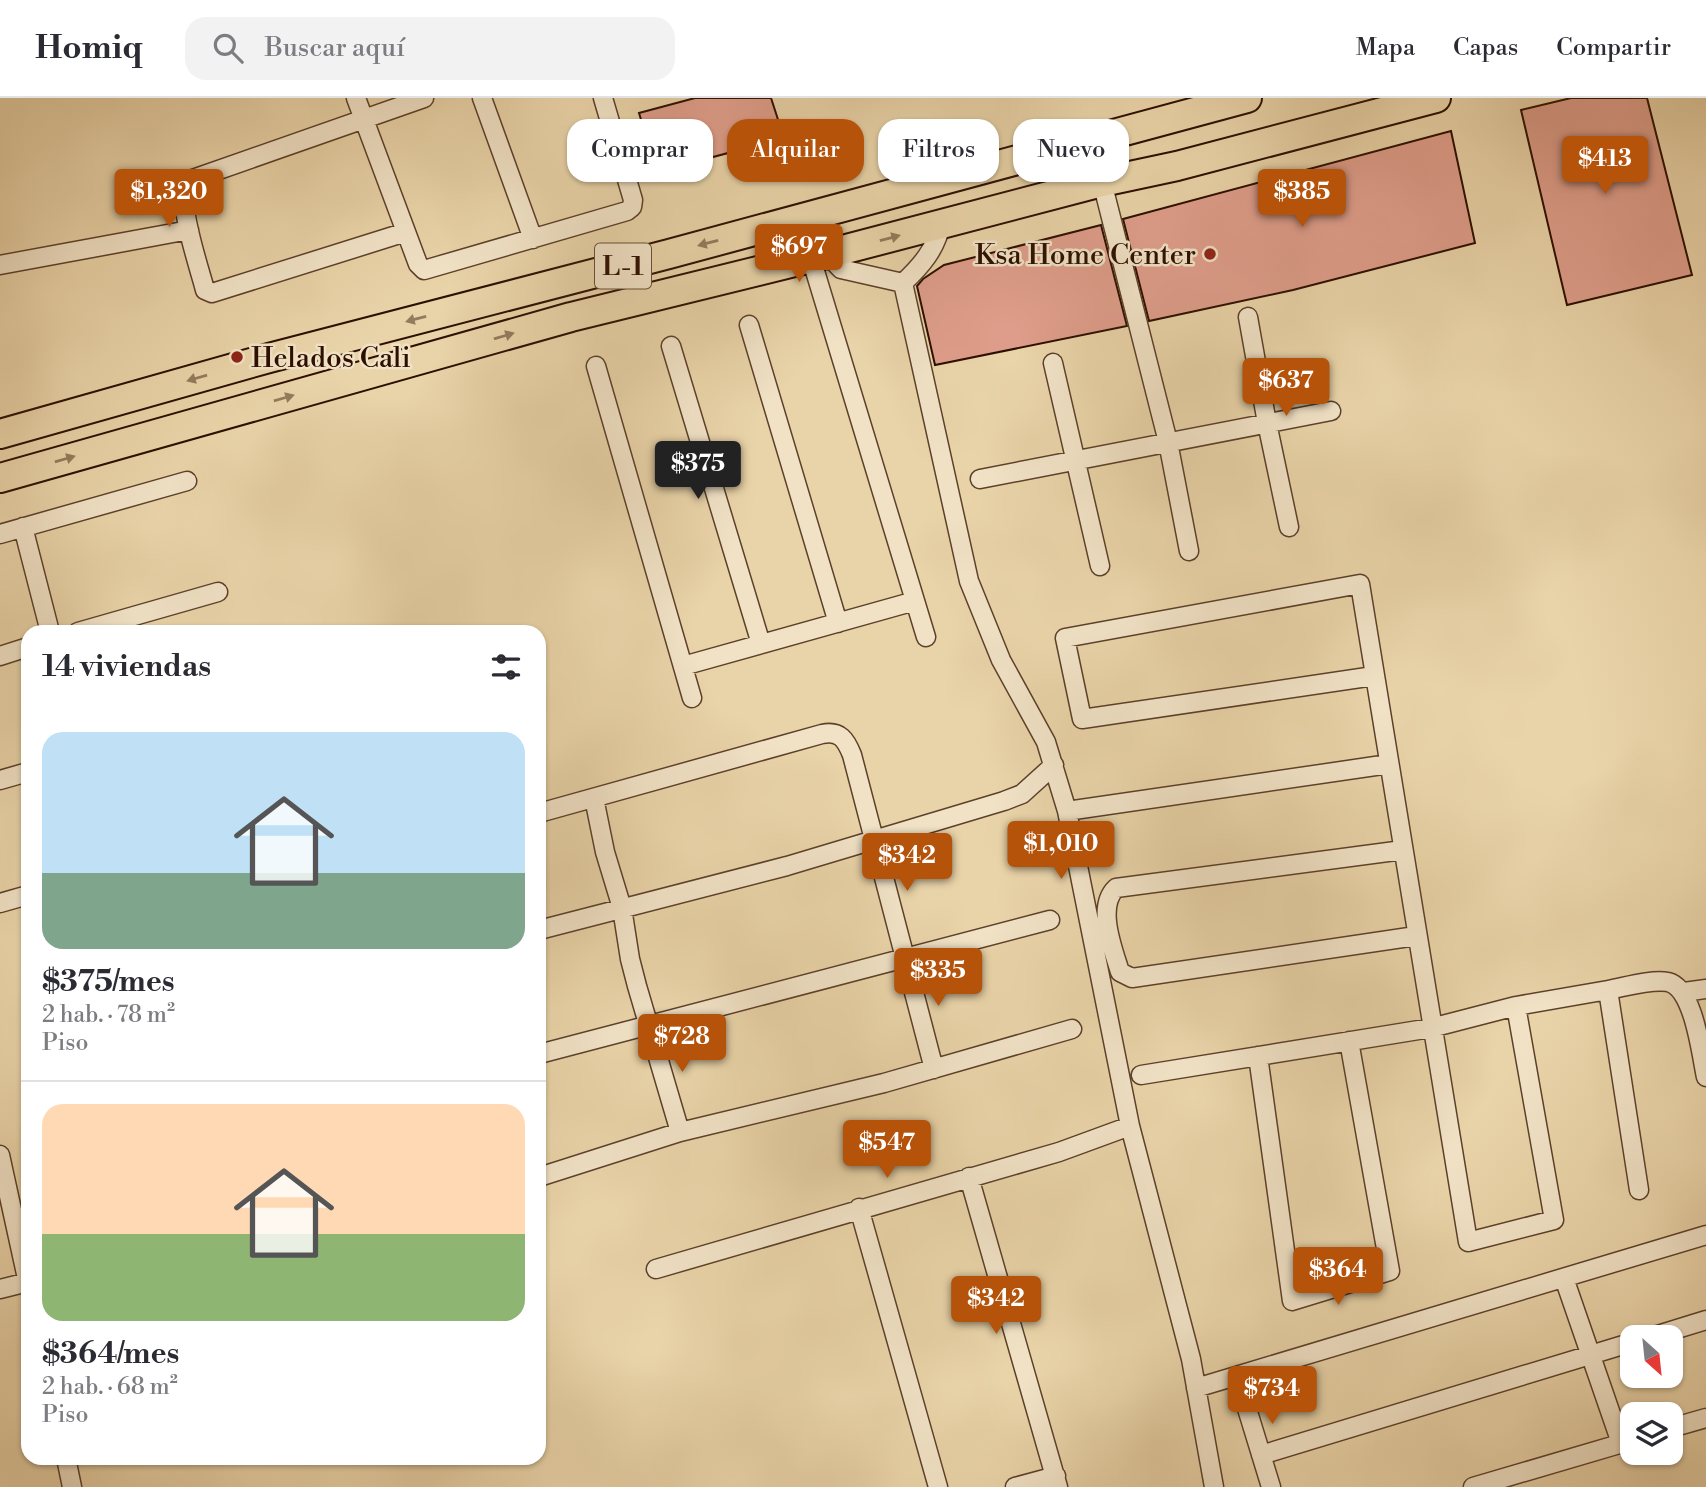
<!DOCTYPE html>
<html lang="es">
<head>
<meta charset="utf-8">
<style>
	body { margin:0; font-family:"Libre Bodoni",serif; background:#f2f2f3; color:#2b2b33; height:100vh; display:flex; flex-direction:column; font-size:26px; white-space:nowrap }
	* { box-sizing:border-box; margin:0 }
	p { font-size:23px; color:#7c7c81 }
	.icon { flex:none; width:38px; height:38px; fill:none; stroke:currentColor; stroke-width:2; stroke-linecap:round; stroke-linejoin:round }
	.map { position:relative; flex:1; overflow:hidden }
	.drawer { position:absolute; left:21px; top:527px; width:525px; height:840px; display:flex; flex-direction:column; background:#fff; border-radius:21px; box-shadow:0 2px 5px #0004 }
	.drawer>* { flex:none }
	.banner { position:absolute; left:567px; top:21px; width:665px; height:63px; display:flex; gap:14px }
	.needle { width:46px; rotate:153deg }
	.fabs { position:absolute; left:1620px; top:1227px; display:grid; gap:14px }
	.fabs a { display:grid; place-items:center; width:63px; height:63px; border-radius:14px; background:#fff; box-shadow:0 2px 5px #0004; font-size:35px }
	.price { position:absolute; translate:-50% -60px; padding:0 16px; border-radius:7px; background:#b45309; color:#fff; font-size:23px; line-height:46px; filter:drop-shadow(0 2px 4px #0008) }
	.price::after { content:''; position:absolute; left:50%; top:42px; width:21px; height:16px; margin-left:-10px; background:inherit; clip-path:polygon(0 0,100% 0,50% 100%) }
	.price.active { background:#222; color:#fff }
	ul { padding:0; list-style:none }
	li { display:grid; align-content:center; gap:14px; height:371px; padding:0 21px }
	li+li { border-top:2px solid #e1e1e2 }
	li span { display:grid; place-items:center; height:217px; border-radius:21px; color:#555 }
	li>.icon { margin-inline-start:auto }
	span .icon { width:126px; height:126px; fill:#fffc; stroke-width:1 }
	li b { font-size:30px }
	h2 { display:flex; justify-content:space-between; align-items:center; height:84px; padding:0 21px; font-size:30px }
	.chip { padding:0 24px; border-radius:21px; background:#fff; box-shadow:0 2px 5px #0004; font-size:24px; line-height:63px }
	.chip.active { background:#b45309; color:#fff }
	header { display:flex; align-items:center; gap:42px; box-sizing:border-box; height:98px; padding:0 35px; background:#fff; border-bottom:2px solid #e1e1e2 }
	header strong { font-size:33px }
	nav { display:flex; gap:38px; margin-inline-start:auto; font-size:24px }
	.search { width:490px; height:63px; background:#f2f2f3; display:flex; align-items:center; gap:18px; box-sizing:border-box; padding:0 24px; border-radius:21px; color:#7c7c81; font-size:26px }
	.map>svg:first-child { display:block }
</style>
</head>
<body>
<header>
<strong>Homiq</strong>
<div class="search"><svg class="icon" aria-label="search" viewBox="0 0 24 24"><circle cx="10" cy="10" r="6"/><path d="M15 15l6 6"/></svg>Buscar aquí</div>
<nav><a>Mapa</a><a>Capas</a><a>Compartir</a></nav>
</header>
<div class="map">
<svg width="1706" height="1389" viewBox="0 0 1706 1389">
	<rect width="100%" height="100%" fill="#e9d3a8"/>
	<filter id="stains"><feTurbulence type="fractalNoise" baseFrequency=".00286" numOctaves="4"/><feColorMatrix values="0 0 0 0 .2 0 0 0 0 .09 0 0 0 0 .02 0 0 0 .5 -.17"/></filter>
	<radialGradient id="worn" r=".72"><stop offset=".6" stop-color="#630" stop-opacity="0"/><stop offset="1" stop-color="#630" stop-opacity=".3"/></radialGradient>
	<path fill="#de9d8a" stroke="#2d0f00" stroke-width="2" d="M695,0H771L784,40L657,74L639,15Z
		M1571,0H1647L1692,177L1567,207L1521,12Z
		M1451,33L1475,145L1293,192L1149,223L1123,121Z
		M1101,127L1127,228L935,267L917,188L923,181L944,167Z"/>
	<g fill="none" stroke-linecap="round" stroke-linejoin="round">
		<g stroke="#5c402a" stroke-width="21">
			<path id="street" d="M356,0L418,166L424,172L627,113L632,109L633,102L603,0
				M482,0L533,141
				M1102,84L1168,344L1189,453
				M406,134L212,195L205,192C200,171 173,96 190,82L424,0
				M827,156L841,171L903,185
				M811,160L926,539
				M0,167L189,132
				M903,185L969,483L1001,562L1046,644L1067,713L1130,1028L1191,1261L1214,1389
				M903,185C921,168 936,151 941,126
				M1248,219L1267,325L1289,429
				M749,227L838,525
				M671,248L761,546
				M1053,265L1100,468
				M596,268L692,600
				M980,381L1331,313
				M23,429L50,534
				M0,436L187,383
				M78,534L218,494
				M0,558L28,549
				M683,568L915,503
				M1374,578L1082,621L1065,540L1360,486L1468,1144L1554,1122L1516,908
				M0,682L28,674
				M594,700L605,754L622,810L630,861L637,888L680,1034
				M1067,713L1389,666
				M539,715L822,636C840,632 846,642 852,657L934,971
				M1403,752L1116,790C1096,809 1113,851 1120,874L1132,880L1416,838
				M0,805L28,797
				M539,832L787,768L1004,703L1022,696L1054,667
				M1608,892C1625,889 1651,881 1668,884C1694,890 1701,956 1706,979
				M1684,894L1706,891
				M539,956L1050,822
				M1258,958L1292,1203L1390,1173L1349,943
				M1141,977L1431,930L1516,908L1608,892L1639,1092
				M0,1057L28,1185
				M539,1079L680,1034L884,985L1072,931
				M969,1079L1058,1389
				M859,1110L938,1389
				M656,1171L1059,1054L1130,1028
				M1564,1180L1621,1345
				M0,1191L28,1184
				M1651,1239L1706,1222
				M1237,1278L1271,1389
				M1196,1290L1706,1137
				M1671,1330L1706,1320
				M1261,1357L1633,1244
				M66,1360L72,1389
				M1015,1389L1056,1378
				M1473,1389L1633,1342"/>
		</g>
		<g stroke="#2d0f00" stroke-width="32">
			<path id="primary" d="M0,336L269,260L669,156L1247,0
				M0,380L571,219L827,156L1102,84L1177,68L1436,0"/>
		</g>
		<use href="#street" stroke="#f1e2c6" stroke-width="18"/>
		<use href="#primary" stroke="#e9d3a8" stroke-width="28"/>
	</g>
	<defs><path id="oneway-solid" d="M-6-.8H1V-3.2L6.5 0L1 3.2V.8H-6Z" transform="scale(1.75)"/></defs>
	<g fill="#947b5c">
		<use href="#oneway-solid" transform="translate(890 140) rotate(-15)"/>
		<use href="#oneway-solid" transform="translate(708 145) rotate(165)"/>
		<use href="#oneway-solid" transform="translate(416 221) rotate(165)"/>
		<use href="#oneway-solid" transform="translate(504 238) rotate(-16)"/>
		<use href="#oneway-solid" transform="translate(197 280) rotate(164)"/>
		<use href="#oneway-solid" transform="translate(284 300) rotate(-16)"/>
		<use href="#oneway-solid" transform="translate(65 361) rotate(-16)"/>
	</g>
	<g fill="#8f2418" stroke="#f1e2c6" stroke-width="2.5">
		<circle cx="1210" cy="156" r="7"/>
		<circle cx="237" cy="259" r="7"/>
	</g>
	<g text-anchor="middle" stroke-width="5" stroke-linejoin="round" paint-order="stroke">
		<rect fill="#f1e2c6" stroke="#684e3b" stroke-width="2" x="595" y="145.5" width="56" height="45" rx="5"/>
		<g font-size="26" font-weight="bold" fill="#2d0f00">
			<text x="623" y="177">L-1</text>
		</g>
		<g font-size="28" fill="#2d0f00" stroke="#f1e2c6" text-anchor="end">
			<text x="1196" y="166">Ksa Home Center</text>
			<text x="251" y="269" text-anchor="start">Helados Cali</text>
		</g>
	</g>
	<rect width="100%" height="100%" filter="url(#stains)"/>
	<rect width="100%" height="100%" fill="url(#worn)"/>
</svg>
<div class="fabs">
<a><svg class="needle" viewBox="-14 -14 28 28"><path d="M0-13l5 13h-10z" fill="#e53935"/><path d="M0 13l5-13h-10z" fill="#7c7c81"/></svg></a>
<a><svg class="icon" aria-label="layers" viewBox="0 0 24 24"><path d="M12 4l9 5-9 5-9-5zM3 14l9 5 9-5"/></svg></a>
</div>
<b class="price" style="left:1605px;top:98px">$413</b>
<b class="price" style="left:169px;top:131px">$1,320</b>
<b class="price" style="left:1302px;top:131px">$385</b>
<b class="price" style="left:799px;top:186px">$697</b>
<b class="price" style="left:1286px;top:320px">$637</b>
<b class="price active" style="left:698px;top:403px">$375</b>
<b class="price" style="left:1061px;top:783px">$1,010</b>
<b class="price" style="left:907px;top:795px">$342</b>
<b class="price" style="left:938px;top:910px">$335</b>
<b class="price" style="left:682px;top:976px">$728</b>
<b class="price" style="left:887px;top:1082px">$547</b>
<b class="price" style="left:1338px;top:1209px">$364</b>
<b class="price" style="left:996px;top:1238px">$342</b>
<b class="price" style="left:1272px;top:1328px">$734</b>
<div class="banner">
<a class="chip">Comprar</a>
<a class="chip active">Alquilar</a>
<a class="chip">Filtros</a>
<a class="chip">Nuevo</a>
</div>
<section class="drawer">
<h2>14 viviendas<svg class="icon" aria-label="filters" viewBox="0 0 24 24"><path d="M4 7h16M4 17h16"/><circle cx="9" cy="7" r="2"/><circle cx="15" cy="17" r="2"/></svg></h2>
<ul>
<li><span style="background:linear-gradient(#bfe0f5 65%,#7fa58c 0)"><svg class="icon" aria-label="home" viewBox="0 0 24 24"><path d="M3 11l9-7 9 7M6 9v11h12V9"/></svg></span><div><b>$375/mes</b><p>2 hab. · 78 m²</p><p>Piso</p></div></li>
<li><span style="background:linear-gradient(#ffd9b3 60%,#8fb573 0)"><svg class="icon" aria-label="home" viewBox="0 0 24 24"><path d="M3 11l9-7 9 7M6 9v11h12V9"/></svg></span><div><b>$364/mes</b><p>2 hab. · 68 m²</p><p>Piso</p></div></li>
</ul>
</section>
</div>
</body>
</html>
